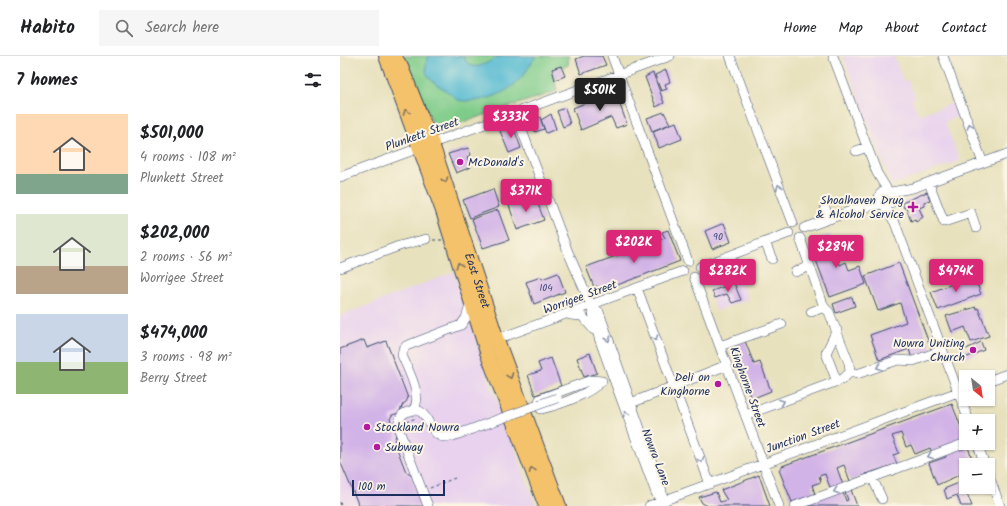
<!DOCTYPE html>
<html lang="en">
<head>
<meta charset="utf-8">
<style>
	body { margin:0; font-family:Kalam,sans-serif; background:#f6f6f6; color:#202124; height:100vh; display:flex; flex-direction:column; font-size:15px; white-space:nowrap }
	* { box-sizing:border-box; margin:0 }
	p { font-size:13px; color:#757577 }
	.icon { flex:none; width:22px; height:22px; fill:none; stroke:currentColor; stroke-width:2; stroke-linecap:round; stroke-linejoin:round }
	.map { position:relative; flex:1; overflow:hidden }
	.side { display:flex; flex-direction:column; background:#fff; width:340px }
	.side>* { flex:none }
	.needle { width:26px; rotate:150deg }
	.fabs { position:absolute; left:619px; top:314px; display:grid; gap:8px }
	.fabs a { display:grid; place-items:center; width:36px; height:36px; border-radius:0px; background:#fff; box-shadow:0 1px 3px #0004; font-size:20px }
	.scale { position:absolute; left:12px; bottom:10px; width:93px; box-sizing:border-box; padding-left:4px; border:2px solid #1b2f5e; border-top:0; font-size:11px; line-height:14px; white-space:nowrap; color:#1b2f5e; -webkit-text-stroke:3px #fcf5e5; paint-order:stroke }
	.price { position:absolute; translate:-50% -34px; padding:0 9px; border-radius:4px; background:#db2777; color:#fff; font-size:13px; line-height:26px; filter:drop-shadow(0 1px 2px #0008) }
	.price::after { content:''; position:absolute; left:50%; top:24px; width:12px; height:9px; margin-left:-6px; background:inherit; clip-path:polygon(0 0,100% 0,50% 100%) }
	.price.on { background:#222; color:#fff }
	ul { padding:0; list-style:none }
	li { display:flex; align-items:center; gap:12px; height:100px; padding:0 16px }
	li span { display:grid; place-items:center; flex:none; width:112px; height:80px; border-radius:0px; color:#555 }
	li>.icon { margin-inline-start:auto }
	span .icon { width:48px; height:48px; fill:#fffc; stroke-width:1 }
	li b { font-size:17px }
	h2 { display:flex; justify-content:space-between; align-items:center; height:48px; padding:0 16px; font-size:17px }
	header { display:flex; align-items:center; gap:24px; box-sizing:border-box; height:56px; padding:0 20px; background:#fff; border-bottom:1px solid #e0e0e0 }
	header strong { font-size:19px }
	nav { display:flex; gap:22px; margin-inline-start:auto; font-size:14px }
	.search { width:280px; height:36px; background:#f6f6f6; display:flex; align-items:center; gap:10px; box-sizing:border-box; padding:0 14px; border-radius:0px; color:#757577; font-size:15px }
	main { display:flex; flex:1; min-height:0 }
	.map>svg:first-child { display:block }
</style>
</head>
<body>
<header>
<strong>Habito</strong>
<div class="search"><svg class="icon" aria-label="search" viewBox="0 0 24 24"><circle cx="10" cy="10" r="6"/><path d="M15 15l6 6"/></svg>Search here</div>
<nav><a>Home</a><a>Map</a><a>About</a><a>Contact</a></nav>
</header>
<main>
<section class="side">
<h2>7 homes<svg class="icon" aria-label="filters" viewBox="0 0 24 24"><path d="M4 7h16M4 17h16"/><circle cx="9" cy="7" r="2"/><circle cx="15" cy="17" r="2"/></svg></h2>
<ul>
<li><span style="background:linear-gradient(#ffd9b3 75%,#7fa58c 0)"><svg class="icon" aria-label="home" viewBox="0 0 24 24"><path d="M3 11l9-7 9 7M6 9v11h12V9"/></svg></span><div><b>$501,000</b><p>4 rooms · 108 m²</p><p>Plunkett Street</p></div></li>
<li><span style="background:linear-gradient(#dfe7d0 65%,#b9a48a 0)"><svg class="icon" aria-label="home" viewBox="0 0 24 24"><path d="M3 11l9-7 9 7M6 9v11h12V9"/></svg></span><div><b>$202,000</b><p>2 rooms · 56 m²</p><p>Worrigee Street</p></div></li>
<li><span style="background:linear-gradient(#c9d6e8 60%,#8fb573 0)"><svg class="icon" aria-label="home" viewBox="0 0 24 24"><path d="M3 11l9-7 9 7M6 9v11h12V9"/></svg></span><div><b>$474,000</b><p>3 rooms · 98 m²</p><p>Berry Street</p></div></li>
</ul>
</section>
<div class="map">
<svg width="667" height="450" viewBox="0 0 667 450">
	<rect width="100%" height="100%" fill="#fcf5e5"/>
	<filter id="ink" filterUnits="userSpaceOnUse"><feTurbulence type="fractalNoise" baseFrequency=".025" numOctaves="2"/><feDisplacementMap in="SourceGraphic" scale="8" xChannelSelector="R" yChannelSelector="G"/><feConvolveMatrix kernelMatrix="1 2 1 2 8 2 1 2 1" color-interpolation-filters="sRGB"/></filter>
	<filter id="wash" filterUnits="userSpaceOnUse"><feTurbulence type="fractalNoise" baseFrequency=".012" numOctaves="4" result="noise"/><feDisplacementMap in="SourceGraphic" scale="16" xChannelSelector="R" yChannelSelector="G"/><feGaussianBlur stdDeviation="0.9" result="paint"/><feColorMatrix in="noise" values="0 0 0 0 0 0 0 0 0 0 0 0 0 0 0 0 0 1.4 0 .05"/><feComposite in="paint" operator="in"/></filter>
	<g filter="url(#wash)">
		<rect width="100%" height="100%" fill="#e7e1bd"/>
		<path fill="#e8d2ee" d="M503,0H554L563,25L568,24L575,41L572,43L578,59L614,47L619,60L605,66L620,105L552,129Z
			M395,207L408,243L376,255L365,224L368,217Z
			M114,216L150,326L196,450H3L0,441V260Z"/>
		<path fill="#7fcc8a" stroke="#4d7e74" d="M61,0H229L228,9L213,16L217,35L99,74L95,72Z"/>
		<path fill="#53bad1" stroke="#377498" d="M88,0H123C134,22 148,3 163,0C173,0 186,0 196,0C191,7 186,17 180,23C164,40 139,48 117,44C109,33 86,27 86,13C86,9 87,4 88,0Z"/>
		<g id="blocks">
			<path fill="#d2b3e7" d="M244,0H262L266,9L241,18L236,3Z
				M221,10L225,20L215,24L212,13Z
				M326,14L330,26L325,28L327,33L321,35L315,19Z
				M313,17L324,47L316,51L305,21Z
				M275,35L287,68L276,72L271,61L241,74L233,52Z
				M225,52L230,68L223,71L217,55Z
				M324,56L330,68L312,75L307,62Z
				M211,58L216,73L206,77L201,64Z
				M200,61L204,73L195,76L192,64Z
				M336,66L342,83L319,92L313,75Z
				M173,70L181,92L169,97L160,75Z
				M128,92L131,99L127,101L131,111L116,117L108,98Z
				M153,133L159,151L130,162L123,144Z
				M587,136L590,144L584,146V150L579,152L583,161L576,166L575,163L571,165L566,152H564L562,147Z
				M195,140L204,164L177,174L169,149Z
				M158,154L169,184L143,192L132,163Z
				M384,167L391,186L372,193L365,175Z
				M328,174L340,205L259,236L257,230L254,231L246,211L325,182L322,176Z
				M490,179L500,209L506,206L509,214L520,210L526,228L490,241L471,191L479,188L477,183Z
				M559,207L592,295L572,303L569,293L539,304L530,279L566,266L560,247L538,255L525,220Z
				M218,217L225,236L194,248L186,226L201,221L202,223Z
				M634,220L641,238L598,254L591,236Z
				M394,227L401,244L392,247L387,238L375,242L372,235Z
				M512,241L515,250L496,257L493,248Z
				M636,251V253L638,252L649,280L631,286L625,271L612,276L606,260Z
				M24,284L27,292L46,285L68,342L66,346L63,348L59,357L52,359L50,363L56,379L54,385L66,416L72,420L84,450H19L0,405V293Z
				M405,285L414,308L420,306L431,335L411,343L391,290Z
				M641,286L644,294L625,302V300L623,301L622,295Z
				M250,297L257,317L244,321L237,302Z
				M211,302L221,330L195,339L188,319L201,315L198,307Z
				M612,348L626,384L592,397L590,392L575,398L571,389L566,391L561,377L552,380L559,397L553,399L557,408L526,418V419L510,425L504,409L497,412L503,429L491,434L485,418L479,420L481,426L472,429L475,438L452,446L439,414L442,410Z
				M627,388L634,409H626V416L597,429L589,407L606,401L605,397Z
				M419,419L430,450H368L362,447L359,441L376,436L380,446L387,444L381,434Z
				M626,424V431H636L626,435L632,450H621L617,439L607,443L604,433Z
				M510,431L517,450H457L502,434L506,445L508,444L504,433Z"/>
		</g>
	</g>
	<g filter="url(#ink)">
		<use href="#blocks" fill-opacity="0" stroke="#3a4a6c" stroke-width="1"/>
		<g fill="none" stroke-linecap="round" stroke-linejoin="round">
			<g stroke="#3a4a6c" stroke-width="10">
				<path id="minor" d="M272,0L348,205
					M390,0L453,167
					M493,0L537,117L548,135
					M603,0L643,107
					M175,56L228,196L251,249L259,282L273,321L316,437L324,450
					M516,95L527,91
					M0,121L330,0
					M589,127L604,166L631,157L636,172
					M539 142a7 7 0 1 1 14 0a7 7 0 1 1-14 0Z
					M551,136L573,132L667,98
					M544,149L555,167L629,365
					M485,152L490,163
					M464,172L519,152L542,148
					M460,182L484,251L489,256L509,307L510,316
					M425,186L432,203
					M360,211L449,177
					M0,212L59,190L86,183
					M455,216L470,210
					M354,221L439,450
					M297,232L370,428
					M251,249L259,256L322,435V445
					M471,256L484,251
					M230,259L242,260L254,274
					M152,285L343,215
					M380,290L442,268
					M510,316L517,318L558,304L573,305L603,294
					M251,324L262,325C249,338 220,349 201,353L197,350L200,343Z
					M648,325L667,318
					M497,326L486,297L497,274
					M291,347L387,309
					M73,354C84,342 67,312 62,299L63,294L66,290L121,269L126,262L131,247
					M406,359L503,323L510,316
					M637,387L645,409
					M648,417L660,450
					M532,421L542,443
					M88,450L59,374C58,369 58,364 62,359C64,357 67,356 70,355C86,349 88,372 98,379C102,382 107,381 113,380
					M309,450L626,333
					M455,450L626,387"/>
			</g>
			<g stroke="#3a4a6c" stroke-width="16">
				<g id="highway">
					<path d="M46,0L103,155L148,299L206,450"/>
					<path id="s1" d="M54,0L61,11L92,88L157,284L219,450"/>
				</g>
			</g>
			<path stroke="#3a4a6c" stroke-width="1" stroke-dasharray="3 3" stroke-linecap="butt" d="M93,184H102
				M66,366L76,362
				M90,432L115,422
				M0,446L1,450"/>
			<use href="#minor" stroke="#fff" stroke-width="9"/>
			<use href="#highway" stroke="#f4c26a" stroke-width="14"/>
			<g stroke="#3a4a6c" stroke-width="10" stroke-linecap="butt">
				<path id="minor-bridge" d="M113,380L217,342"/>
			</g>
			<use href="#minor-bridge" stroke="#fff" stroke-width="9"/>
		</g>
		<defs><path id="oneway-chevron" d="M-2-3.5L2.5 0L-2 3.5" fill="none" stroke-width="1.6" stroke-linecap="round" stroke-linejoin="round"/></defs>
		<g stroke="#7d7163">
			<use href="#oneway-chevron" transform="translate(66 56) rotate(-111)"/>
			<use href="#oneway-chevron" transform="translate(105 124) rotate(71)"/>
			<use href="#oneway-chevron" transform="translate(119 209) rotate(-107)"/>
			<use href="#oneway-chevron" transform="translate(170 320) rotate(70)"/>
			<use href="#oneway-chevron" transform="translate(192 414) rotate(-111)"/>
		</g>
		<g stroke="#8d97ae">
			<use href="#oneway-chevron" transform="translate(630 70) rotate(-110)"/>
			<use href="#oneway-chevron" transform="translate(439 131) rotate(-111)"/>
			<use href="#oneway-chevron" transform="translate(315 282) rotate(70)"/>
			<use href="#oneway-chevron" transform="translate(268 283) rotate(71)"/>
			<use href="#oneway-chevron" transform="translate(539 311) rotate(161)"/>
			<use href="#oneway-chevron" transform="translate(442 346) rotate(-20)"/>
			<use href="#oneway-chevron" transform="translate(286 358) rotate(-110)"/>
			<use href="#oneway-chevron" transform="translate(590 400) rotate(160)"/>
			<use href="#oneway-chevron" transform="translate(361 404) rotate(69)"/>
			<use href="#oneway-chevron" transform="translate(496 435) rotate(161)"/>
		</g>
	</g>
	<g fill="#b5179e" stroke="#fcf5e5" stroke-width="1.5">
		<circle cx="120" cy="106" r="4"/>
		<path d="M571 145h4v4h4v4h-4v4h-4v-4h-4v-4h4z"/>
		<circle cx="633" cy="294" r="4"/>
		<circle cx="378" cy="328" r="4"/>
		<circle cx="27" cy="371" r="4"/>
		<circle cx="37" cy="391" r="4"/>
	</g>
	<g text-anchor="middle" stroke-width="4" stroke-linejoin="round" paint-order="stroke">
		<g font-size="10" fill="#495080">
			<text x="378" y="184">90</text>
			<text x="206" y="235">104</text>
		</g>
		<g font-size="12" fill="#1b2f5e" stroke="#fcf5e5">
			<text transform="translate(82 78) rotate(-20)" y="4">Plunkett Street</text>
			<text dy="4" stroke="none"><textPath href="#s1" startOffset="240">East Street</textPath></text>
			<text transform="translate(240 241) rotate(-20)" y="4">Worrigee Street</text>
			<text transform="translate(408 331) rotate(70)" y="4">Kinghorne Street</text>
			<text transform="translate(463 380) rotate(-20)" y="4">Junction Street</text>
			<text transform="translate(316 401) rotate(69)" y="4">Nowra Lane</text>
		</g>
		<g font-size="12" fill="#1b2f5e" stroke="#fcf5e5" text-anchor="start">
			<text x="128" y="110">McDonald's</text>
			<text x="564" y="148" text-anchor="end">Shoalhaven Drug<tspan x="564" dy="14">&amp; Alcohol Service</tspan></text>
			<text x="625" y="291" text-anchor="end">Nowra Uniting<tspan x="625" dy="14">Church</tspan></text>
			<text x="370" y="325" text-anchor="end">Deli on<tspan x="370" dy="14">Kinghorne</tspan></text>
			<text x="35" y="375">Stockland Nowra</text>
			<text x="45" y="395">Subway</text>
		</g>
	</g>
</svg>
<div class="fabs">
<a><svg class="needle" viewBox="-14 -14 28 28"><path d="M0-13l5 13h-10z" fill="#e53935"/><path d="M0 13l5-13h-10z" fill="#757577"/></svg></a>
<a>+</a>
<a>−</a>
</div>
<div class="scale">100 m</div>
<b class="price on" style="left:260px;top:56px">$501K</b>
<b class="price" style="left:171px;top:83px">$333K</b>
<b class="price" style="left:186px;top:157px">$371K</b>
<b class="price" style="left:294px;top:208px">$202K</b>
<b class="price" style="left:496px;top:213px">$289K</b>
<b class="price" style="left:388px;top:237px">$282K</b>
<b class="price" style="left:616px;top:237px">$474K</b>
</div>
</main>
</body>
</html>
